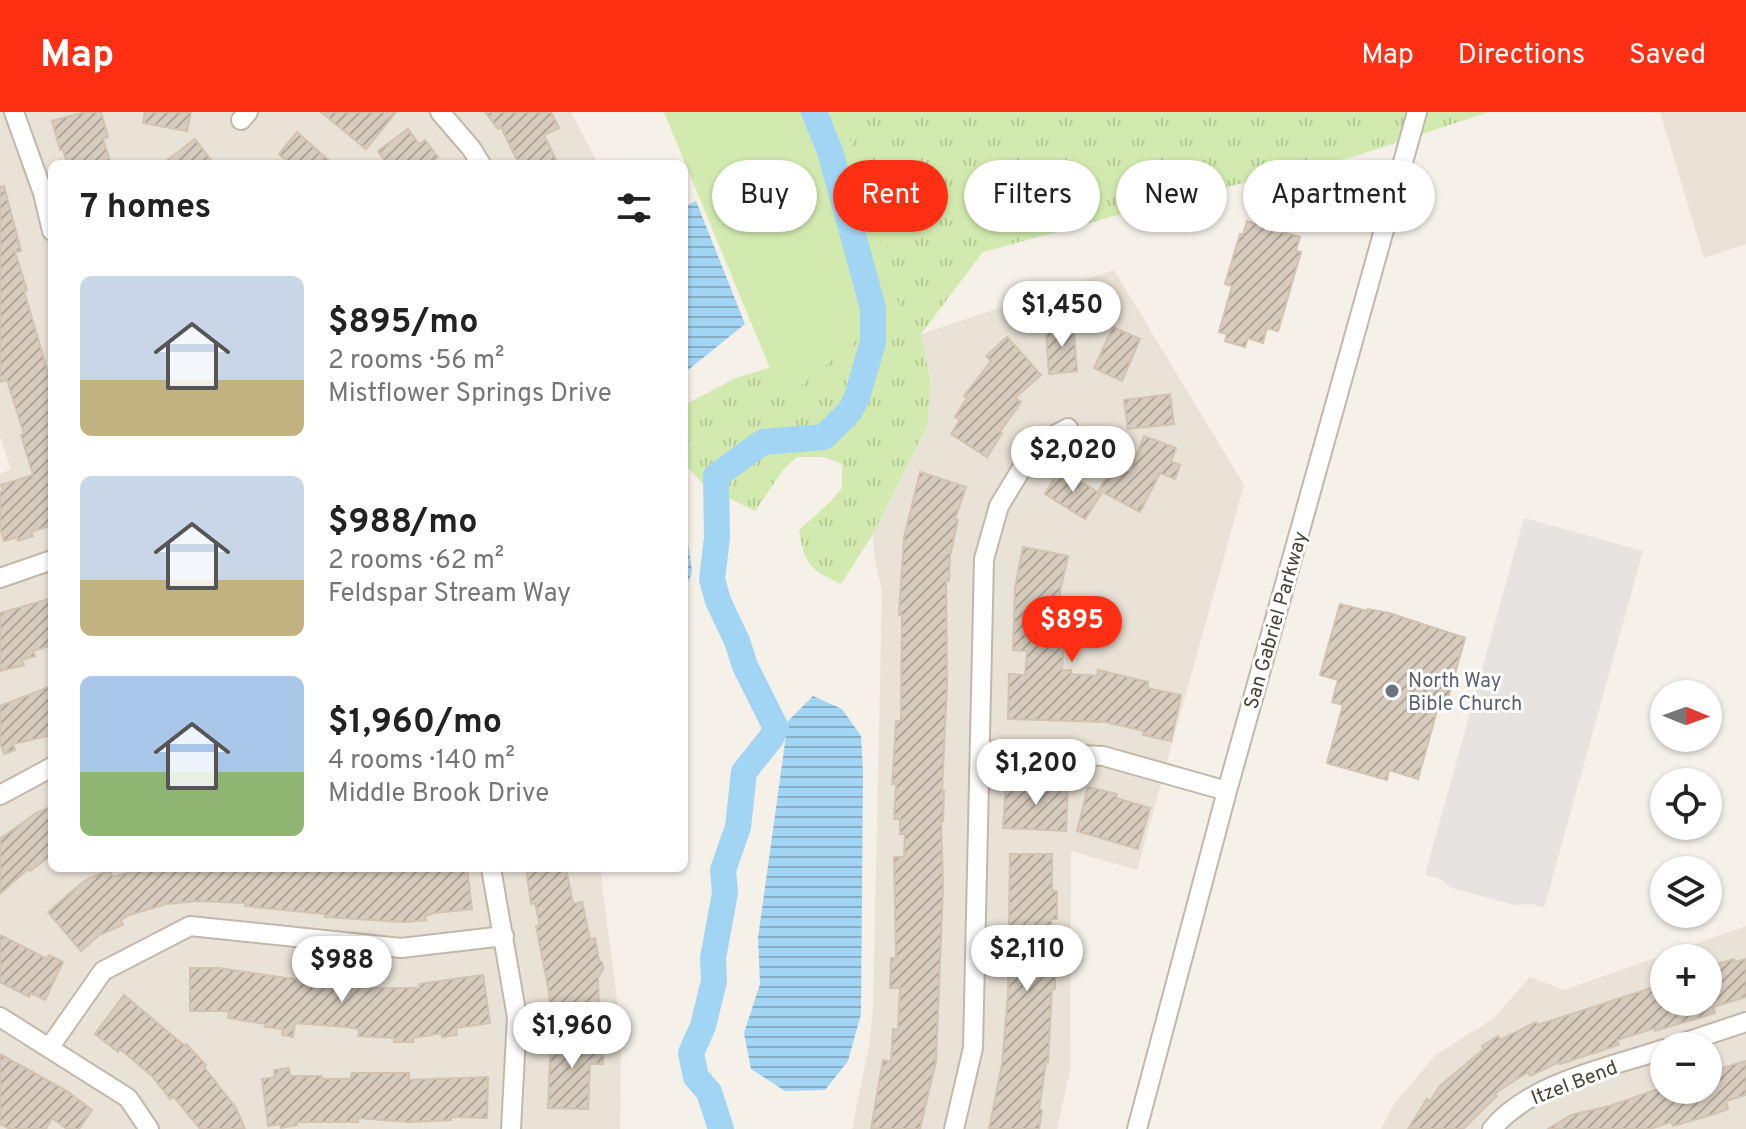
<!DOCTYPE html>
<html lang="en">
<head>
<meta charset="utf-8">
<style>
	body { margin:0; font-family:Overpass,sans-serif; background:#f2f2f2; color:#222; height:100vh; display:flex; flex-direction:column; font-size:30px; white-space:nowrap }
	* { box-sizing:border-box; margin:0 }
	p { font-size:26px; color:#767676 }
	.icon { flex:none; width:44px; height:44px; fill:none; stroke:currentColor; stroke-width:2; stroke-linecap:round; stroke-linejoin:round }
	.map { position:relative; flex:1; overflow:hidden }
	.details { position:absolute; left:48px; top:48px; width:640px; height:712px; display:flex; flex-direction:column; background:#fff; border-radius:12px; box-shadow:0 2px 6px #0004 }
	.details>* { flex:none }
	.guide { position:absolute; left:712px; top:48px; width:760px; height:72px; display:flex; gap:16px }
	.needle { width:52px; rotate:91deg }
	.tools { position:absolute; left:1650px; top:568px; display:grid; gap:16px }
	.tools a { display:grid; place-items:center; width:72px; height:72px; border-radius:50%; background:#fff; box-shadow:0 2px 6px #0004; font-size:40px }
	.price { position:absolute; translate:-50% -68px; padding:0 18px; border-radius:28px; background:#fff; color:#222; font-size:26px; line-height:52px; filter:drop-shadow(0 2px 4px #0008) }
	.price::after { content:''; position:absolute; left:50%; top:48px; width:24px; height:18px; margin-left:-12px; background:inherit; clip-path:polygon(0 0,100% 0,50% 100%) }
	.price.on { background:#ff2f14; color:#fff }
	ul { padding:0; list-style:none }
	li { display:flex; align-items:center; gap:24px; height:200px; padding:0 32px }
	li span { display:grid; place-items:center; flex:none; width:224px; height:160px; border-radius:12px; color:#555 }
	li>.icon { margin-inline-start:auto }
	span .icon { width:96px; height:96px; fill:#fffc; stroke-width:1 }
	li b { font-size:34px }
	h2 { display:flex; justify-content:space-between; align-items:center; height:96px; padding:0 32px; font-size:34px }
	.pill { padding:0 28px; border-radius:36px; background:#fff; box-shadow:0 2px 6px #0004; font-size:28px; line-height:72px }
	.pill.on { background:#ff2f14; color:#fff }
	header { display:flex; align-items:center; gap:48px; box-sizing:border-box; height:112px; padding:0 40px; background:#ff2f14; color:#fff }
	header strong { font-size:38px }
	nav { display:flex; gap:44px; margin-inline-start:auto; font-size:28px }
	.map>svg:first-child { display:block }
</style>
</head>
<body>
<header>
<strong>Map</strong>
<nav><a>Map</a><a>Directions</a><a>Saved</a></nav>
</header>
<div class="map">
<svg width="1746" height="1017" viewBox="0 0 1746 1017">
	<defs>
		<pattern id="grass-tufts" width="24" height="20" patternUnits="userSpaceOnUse" patternTransform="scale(2)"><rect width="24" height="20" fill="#d2eaaf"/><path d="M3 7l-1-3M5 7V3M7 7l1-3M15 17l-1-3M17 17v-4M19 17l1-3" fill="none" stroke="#b6ca97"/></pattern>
		<pattern id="water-rules" width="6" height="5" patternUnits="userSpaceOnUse" patternTransform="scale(2)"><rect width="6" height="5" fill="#a2d5f4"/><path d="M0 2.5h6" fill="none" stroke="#86aec6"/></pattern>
		<pattern id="building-hatch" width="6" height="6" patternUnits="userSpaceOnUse" patternTransform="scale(2)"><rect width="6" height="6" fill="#d7ccbd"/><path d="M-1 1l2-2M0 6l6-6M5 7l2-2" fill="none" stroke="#b0a79a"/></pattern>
	</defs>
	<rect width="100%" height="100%" fill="#f5f0e8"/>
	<path fill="#e9e2d6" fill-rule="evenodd" d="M0,0H571L598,52H52V756H600L621,918L620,1017H0V362L11,357L0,324Z
		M1660,0H1746V132L1704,146Z
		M1114,158L1244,373L1137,758L1071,739L1070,959L1057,1017H852L869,934L873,897L882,479L874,443L873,422L928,312L930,267L921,222Z
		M1746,814V1017H1381L1394,992L1436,943L1494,906L1530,865L1564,878ZM1664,846H1708V890H1664ZM1664,934H1708V978H1664Z"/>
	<path fill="url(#grass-tufts)" d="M779,0H1489L1356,44L1181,86L983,140L921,222L930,267L928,312L873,422L841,472C809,457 805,453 799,418L829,391L842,376V352L823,345H797L784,357L755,399L705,374L684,352V293L736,266L778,253Z"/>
	<path fill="#d2eaaf" d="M664,0H842L899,193L783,288Z"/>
	<path fill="#e6e3e0" d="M1524,406L1643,439L1544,796L1532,792L1514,793L1452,776L1438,766L1425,763Z"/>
	<path fill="url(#water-rules)" d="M696,89L745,212L688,258L684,259V95Z
		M684,404L692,459L684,482Z
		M813,584L842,597L861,624L863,660L861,902L848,949L825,978L785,979L751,957L744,921L760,872L758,826L788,609Z"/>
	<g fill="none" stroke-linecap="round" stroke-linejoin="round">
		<path stroke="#a2d5f4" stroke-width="26" d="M721,1017L709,980L696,965L691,941L703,914L714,869L713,846L725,781L723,758L738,715L744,660L771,626L776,616L745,554L737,529L718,489L712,467L717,426L716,364L763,330L824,325L850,299L857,285L873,230V196L830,39L814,0"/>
	</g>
	<path fill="url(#building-hatch)" stroke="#d2c3b0" stroke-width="2" d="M85,0H101L108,25L103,27L111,52H67L63,37L60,38L52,9Z
		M145,0H191L187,19L143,11Z
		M321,0H396L366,37Z
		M485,0H551L559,16L544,23L558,52H519L501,15L498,17Z
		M408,17L419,32L425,28L438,45L429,52H387L378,39Z
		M297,20L333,52H290L279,42Z
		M195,27L214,52H162Z
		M4,74L21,139L15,140L27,178L24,179L52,274V413L31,420L33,424L18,429L17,425L4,429L0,415V380L3,379L1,373L33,363L21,323L24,322L7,268L0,270V75Z
		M1247,109L1300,125L1296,139L1301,140L1278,219L1267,216L1263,231L1248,226L1245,235L1225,229L1227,222L1219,220L1232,174L1225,172L1240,122L1243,123Z
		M1073,208L1077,259L1049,262L1046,217L1061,216L1060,210Z
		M1113,215L1140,227L1122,269L1094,256Z
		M1007,225L1041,263L1015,286L1021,290L1000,320L1002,321L987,345L951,322L960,308L955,305L967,286L964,284L991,249L986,244Z
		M1170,282L1174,312L1128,317L1124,288Z
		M1144,324L1176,336L1171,350L1180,353L1175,367L1160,361L1140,400L1099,378L1113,352L1130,360Z
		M1060,357L1101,382L1085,407L1045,382Z
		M920,360L966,375L955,407L958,408L950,444L949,469H946L947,571L942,679H944L943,709L941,708L943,774L936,949L920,1017H871L883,948L891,950L893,917L898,918L900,876H890L891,846H896L894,745H904L905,722H900V707H894L896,672H892L893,660L896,609H901L902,503H899L904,426Z
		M1023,435L1068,444L1060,480V494H1066L1062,558H1071V562L1097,564L1098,558L1148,570L1147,576L1181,583L1171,629L1143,623L1144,619L1106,610L1008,607L1009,562L1025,563L1027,539L1013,538L1015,476Z
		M52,486V533L33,539L35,544L22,548L24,553L0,559V501Z
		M1340,492L1367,499L1368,497L1389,501L1465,526L1445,597L1438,595L1418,667L1389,658L1387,668L1327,651L1343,593L1332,590L1338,568L1320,563Z
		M49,575L52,583V623L13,632L15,638L4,642L0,631V594Z
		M1006,672L1068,673L1066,719L1003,716Z
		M1088,675L1117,682L1116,686L1150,696L1138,737L1077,719Z
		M52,694V743L30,759L28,757L0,782V727L36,701Z
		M1010,742H1052V779H1057V807H1051V848H1055V877H1052L1048,950H1046L1039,998H1042L1039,1017H989L1002,952L1008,883Z
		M133,756H327L365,760L467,756L472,797L434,801L425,804L426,808L405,810L325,805V802L245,794L246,791L196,789L166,792L129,803L121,808L123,813L99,823L81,839L48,800L84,769L109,758L113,765L133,759Z
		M526,756H566L573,792L582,790L590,827L595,826L599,849L602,850L603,857L598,866L599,904L550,906L549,880L536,814H540L535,791L531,792Z
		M0,823L47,847L49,843L63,850L45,888L31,881L29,885L0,870Z
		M1734,847L1735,850L1746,847V885L1713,895L1715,901L1655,919V916L1617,928L1619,933L1560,952L1559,950L1530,964L1528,960L1494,982L1497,984L1463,1017H1408L1427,987L1430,989L1440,974L1484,937L1482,934L1498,924L1500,928L1536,910L1538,913L1664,872V890H1708V855Z
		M190,856H218L300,868L338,870L337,874L373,876H420L419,872L483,863L490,911L456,916L457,923L442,925V921L413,926V930H394V926L358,924L359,917L346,915L295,911L293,925L282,923L283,917L265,915L266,912L228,906L229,899H190Z
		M124,883L185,934L186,932L206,953L204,955L236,996L245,1017H200L173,984L170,987L152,964L120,937L118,940L95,922Z
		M551,923L604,926L603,952H590L588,997L548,996Z
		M0,942L67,979L92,998L79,1017H67L52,1006L46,1017H10L0,1012Z
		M1746,949V983L1726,989L1728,997L1714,1002L1673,1014L1671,1010L1650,1017H1548L1571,1003L1610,994L1664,975V978H1708V960Z
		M289,956L290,964H322V967H351L352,961H409V968L488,965L487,1006L451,1005V1008L409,1010L358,1006V1010H297V1013L281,1016L280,1012L268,1014L262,967L275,965L274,958Z"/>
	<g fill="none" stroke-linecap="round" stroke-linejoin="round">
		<g stroke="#c1b8aa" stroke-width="22">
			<path id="minor" d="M14,0L43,81L52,119
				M440,0L471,36L481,52
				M241,8L248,0
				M0,466L52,448
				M980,639L1103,644L1227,679
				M0,683L52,655
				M491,756L517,905L511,1017
				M0,905L128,986L149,1017
				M1674,934L1746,910
				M49,936L103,859L190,814L401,836L504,824
				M954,1017L973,936L984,447L999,394L1036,333L1068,316
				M1137,1017L1227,679L1417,0
				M1492,1017C1531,970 1608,956 1664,937"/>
		</g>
		<use href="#minor" stroke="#fff" stroke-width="18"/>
	</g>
	<circle fill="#6b7280" stroke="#fff" stroke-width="3" cx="1392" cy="579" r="8"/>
	<g text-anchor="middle" stroke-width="6" stroke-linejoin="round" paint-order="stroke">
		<g font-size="20" fill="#484136" stroke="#fff">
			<text transform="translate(1275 508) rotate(-74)" y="7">San Gabriel Parkway</text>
			<text transform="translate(1574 970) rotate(-21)" y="7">Itzel Bend</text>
		</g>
		<g font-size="20" fill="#5b616d" stroke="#fff" text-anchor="start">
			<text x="1408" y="575">North Way<tspan x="1408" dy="23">Bible Church</tspan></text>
		</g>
	</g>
</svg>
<div class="tools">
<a><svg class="needle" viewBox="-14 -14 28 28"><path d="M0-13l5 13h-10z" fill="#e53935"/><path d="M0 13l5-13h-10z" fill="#767676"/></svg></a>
<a><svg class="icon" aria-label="locate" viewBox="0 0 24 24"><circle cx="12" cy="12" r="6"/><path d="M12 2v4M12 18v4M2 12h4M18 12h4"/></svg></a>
<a><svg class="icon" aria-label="layers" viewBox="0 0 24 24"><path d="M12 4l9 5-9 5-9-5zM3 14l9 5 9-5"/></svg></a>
<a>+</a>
<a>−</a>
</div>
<b class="price" style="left:1062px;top:237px">$1,450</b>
<b class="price" style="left:1073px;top:382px">$2,020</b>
<b class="price on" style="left:1072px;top:552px">$895</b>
<b class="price" style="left:1036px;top:695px">$1,200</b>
<b class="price" style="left:1027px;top:881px">$2,110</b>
<b class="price" style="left:342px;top:892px">$988</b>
<b class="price" style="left:572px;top:958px">$1,960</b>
<div class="guide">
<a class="pill">Buy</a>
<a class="pill on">Rent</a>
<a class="pill">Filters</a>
<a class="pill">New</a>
<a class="pill">Apartment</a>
</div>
<section class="details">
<h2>7 homes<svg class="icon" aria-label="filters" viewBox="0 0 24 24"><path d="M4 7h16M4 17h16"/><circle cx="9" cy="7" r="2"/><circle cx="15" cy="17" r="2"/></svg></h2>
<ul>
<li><span style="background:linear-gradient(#c9d6e8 65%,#c2b280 0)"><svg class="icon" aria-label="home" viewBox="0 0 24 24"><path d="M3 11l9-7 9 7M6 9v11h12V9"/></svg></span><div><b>$895/mo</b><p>2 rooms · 56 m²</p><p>Mistflower Springs Drive</p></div></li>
<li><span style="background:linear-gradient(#c9d6e8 65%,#c2b280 0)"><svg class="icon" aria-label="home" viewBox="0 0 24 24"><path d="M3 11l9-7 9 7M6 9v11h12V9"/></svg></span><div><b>$988/mo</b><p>2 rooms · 62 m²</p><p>Feldspar Stream Way</p></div></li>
<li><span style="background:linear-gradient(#a9c7e8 60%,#8fb573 0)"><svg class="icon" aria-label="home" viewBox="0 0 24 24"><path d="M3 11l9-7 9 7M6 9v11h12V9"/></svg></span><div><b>$1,960/mo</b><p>4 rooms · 140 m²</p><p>Middle Brook Drive</p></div></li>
</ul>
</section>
</div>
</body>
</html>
